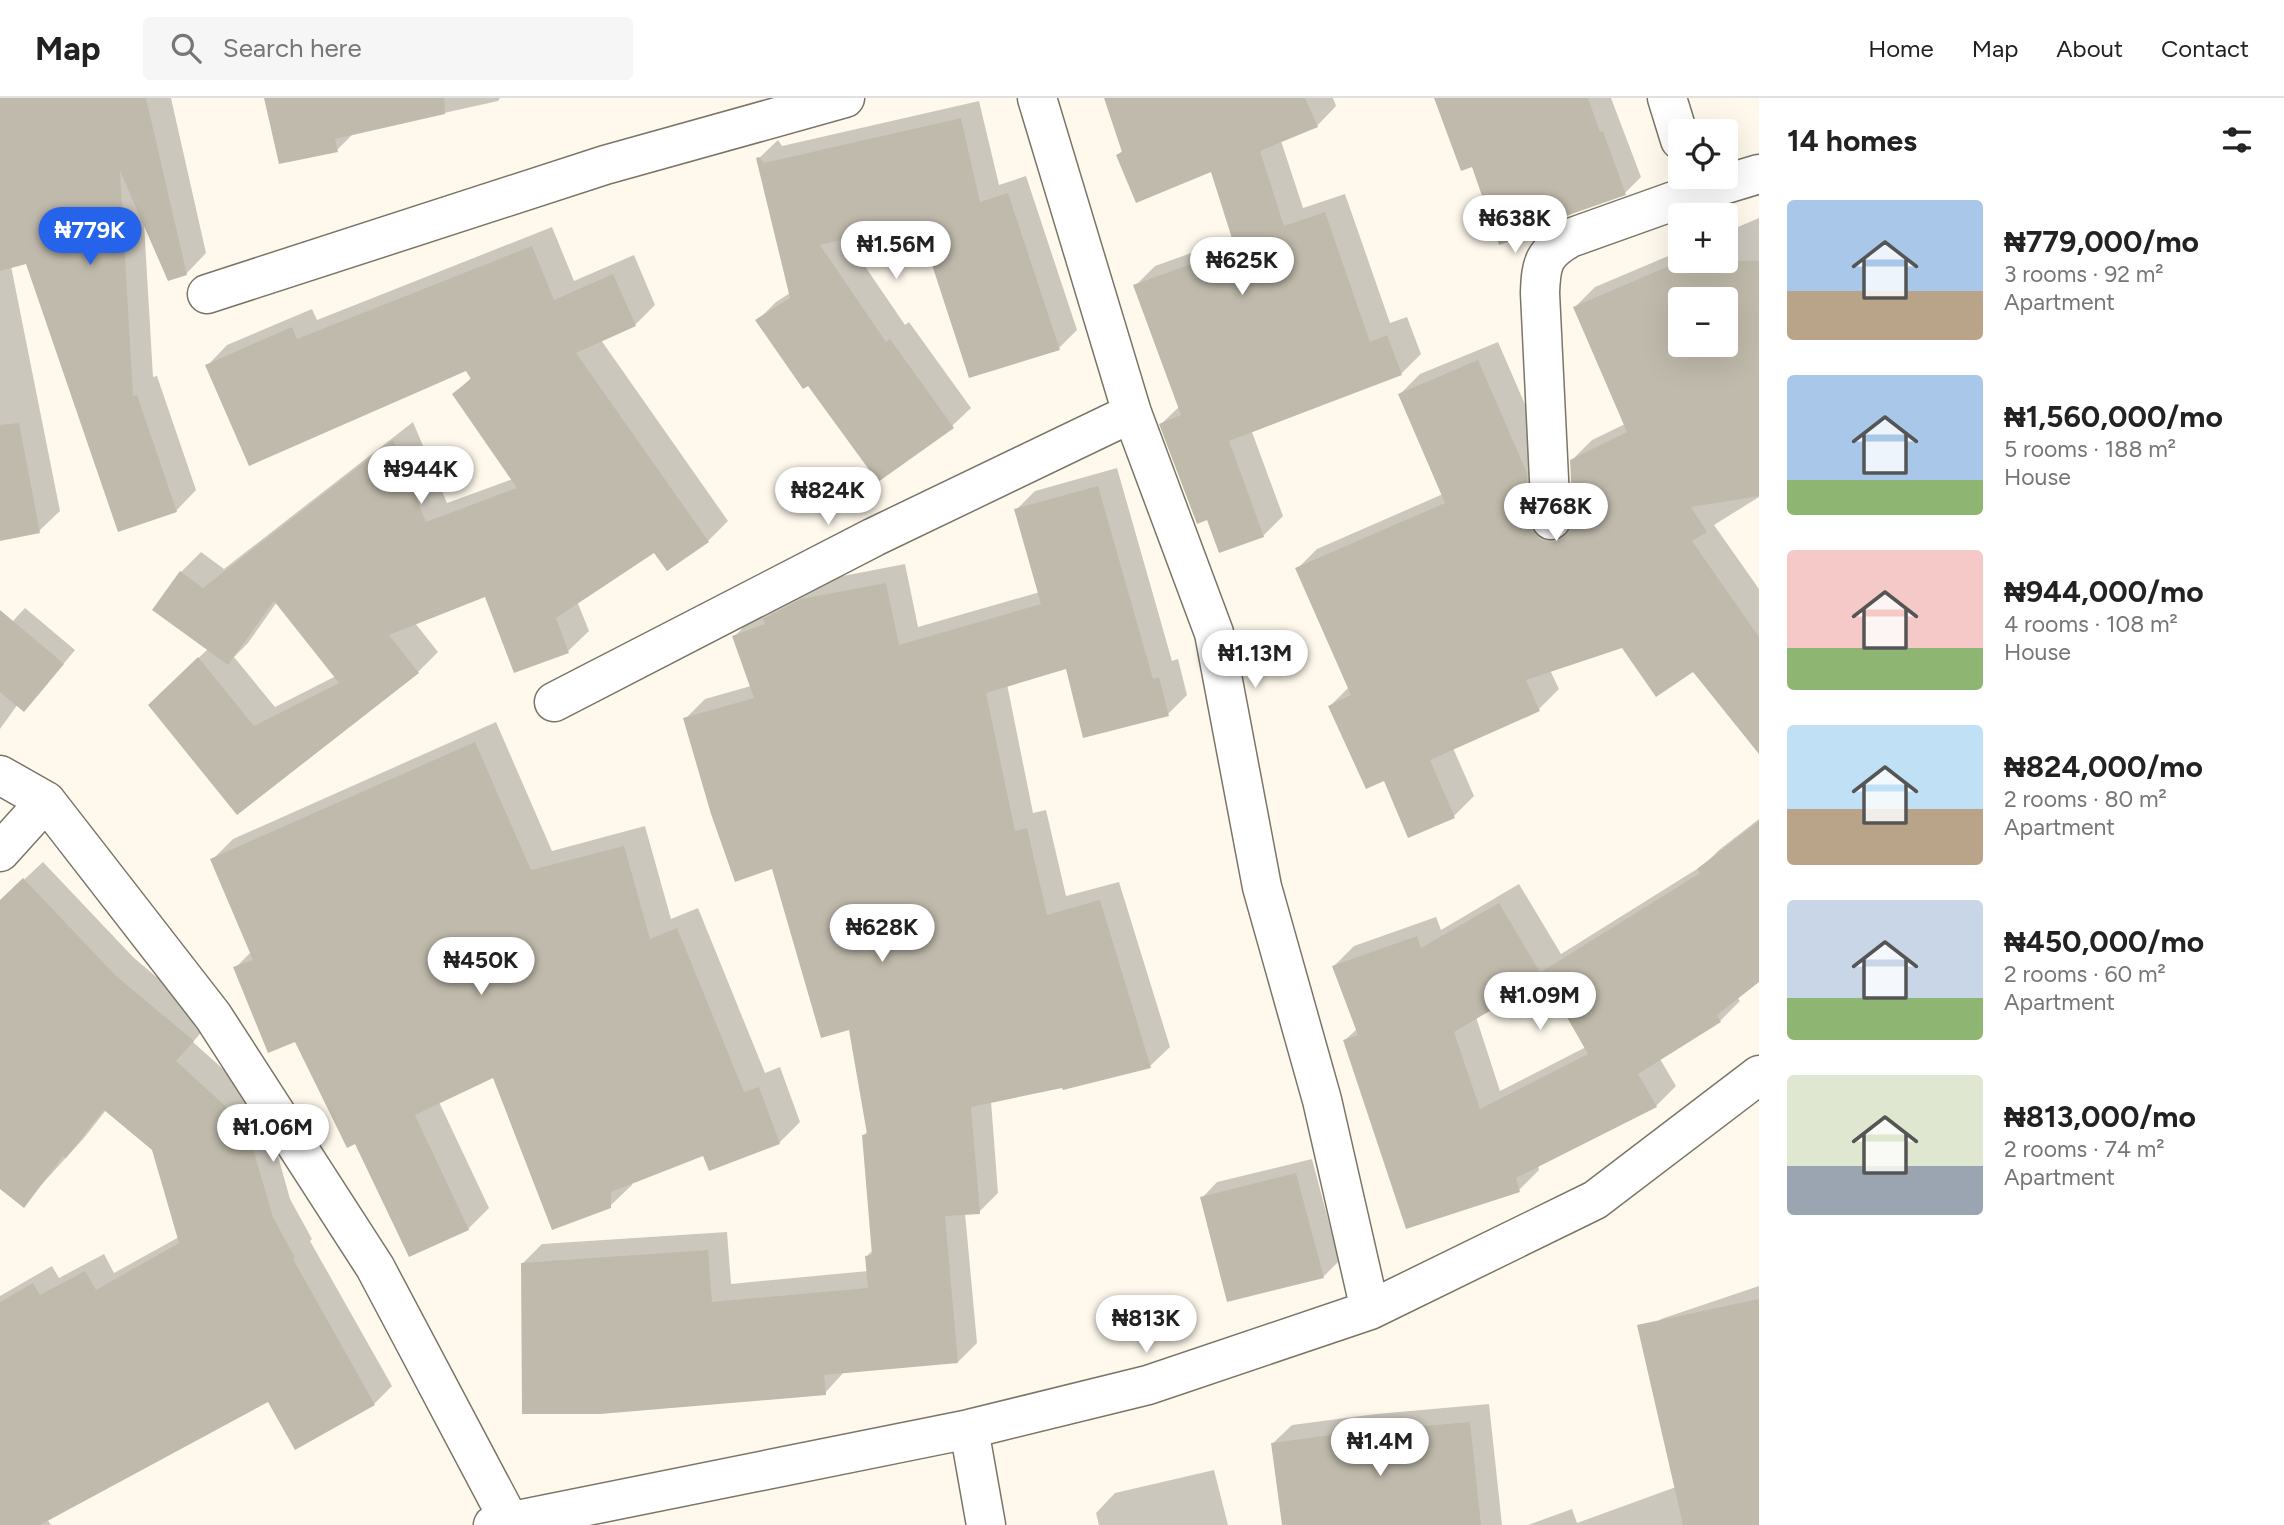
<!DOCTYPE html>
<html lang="en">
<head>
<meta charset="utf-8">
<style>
	body { margin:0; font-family:Figtree,sans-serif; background:#f6f6f6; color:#222; height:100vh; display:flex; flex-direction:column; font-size:26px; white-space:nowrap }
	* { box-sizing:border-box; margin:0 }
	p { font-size:23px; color:#767676 }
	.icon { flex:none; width:38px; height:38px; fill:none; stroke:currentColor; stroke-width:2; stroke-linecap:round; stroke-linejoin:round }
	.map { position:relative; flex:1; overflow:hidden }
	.side { display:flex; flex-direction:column; background:#fff; width:525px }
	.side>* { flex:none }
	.tools { position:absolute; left:1668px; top:21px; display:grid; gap:14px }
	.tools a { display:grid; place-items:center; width:70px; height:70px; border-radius:7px; background:#fff; box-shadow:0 7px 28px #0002; font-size:35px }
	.price { position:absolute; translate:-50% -60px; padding:0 16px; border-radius:24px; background:#fff; color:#222; font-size:23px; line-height:46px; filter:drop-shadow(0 2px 4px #0008) }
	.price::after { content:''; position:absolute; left:50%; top:42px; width:21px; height:16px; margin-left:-10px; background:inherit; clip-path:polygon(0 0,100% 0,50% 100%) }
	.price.active { background:#2563eb; color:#fff }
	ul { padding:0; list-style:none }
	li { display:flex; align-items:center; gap:21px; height:175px; padding:0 28px }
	li span { display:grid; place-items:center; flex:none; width:196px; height:140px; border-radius:7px; color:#555 }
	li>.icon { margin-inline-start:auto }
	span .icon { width:84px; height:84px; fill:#fffc; stroke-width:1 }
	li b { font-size:30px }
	h2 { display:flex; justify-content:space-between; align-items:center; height:84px; padding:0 28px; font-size:30px }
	header { display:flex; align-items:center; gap:42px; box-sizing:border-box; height:98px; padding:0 35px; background:#fff; border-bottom:2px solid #e0e0e0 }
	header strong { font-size:33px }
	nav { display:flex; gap:38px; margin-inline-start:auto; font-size:24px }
	.search { width:490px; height:63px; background:#f6f6f6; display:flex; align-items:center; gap:18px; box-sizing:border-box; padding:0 24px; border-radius:7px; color:#767676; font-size:26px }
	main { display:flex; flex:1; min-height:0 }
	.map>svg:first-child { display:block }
</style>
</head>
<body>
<header>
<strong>Map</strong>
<div class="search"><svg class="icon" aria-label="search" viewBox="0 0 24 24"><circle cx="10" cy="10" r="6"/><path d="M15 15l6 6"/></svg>Search here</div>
<nav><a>Home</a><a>Map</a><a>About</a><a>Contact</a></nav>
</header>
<main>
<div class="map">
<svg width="1759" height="1427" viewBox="0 0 1759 1427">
	<rect width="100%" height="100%" fill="#fff9ed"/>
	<path fill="#0003" fill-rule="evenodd" d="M0,0H171L206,155L186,176L144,125L153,279L157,278L196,392L176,413L28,164L11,168L60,413L39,433L0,441Z
		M265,0H500L498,3L354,35L337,52Z
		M1106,0H1333L1336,8L1317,28L1281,43L1303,110L1345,96L1390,225L1407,219L1421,256L1401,276L1252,334L1283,418L1263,438L1208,420L1161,326L1180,308L1135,188L1155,168L1233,140L1212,71L1118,57L1123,52Z
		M1436,0H1611L1641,79L1625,95L1473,67Z
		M979,3L999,87L1026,78L1077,232L1059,250L919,122L845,139L905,227L909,224L971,310L952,328L808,285L758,222L776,204L790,195L758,61L778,42L782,48Z
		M1759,120V399L1714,427L1759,491V653L1693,572L1623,547L1550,572L1559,591L1539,611L1453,650L1474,698L1454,718L1385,681L1330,608L1349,589L1297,471L1317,451L1443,396L1400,296L1420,276L1498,244L1546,355L1562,422L1574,424L1572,362L1592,342L1625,326L1575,209L1595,189L1680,153V163H1726V134ZM1680,201H1726V247H1680Z
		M552,129L574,183L634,157L655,207L635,227L601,242L728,423L708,443L668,471L655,452L577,503L589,533L568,553L515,573L486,497L415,525L438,554L418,574L237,715L170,587L208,551L154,512L181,474L201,454L224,471L413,324L447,405L513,381L454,296L472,279L467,270L207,268L227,247L312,211L317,222ZM277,504L336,578L275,609L234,559L248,545Z
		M1117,370L1172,563L1178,561L1187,597L1168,616L1067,569L1007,586L1033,715L1046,712L1066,798L1119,784L1170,949L1150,968L991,1003L998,1095L979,1114L965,1115L977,1245L958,1264L844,1274L825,1295L522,1166L542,1146L727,1134L731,1186L868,1173L867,1158L873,1152L864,1037L868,1033L851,930L773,769L685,621L705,601L751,588L734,539L753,519L822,482L905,466L918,529L1040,494L1016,412L1035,393Z
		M25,510L75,552L37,598L18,606L0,631V537Z
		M496,624L552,753L645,728L671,821L698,810L765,975L780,969L800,1024L779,1045L704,1055L632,1084V1087L610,1108L493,978L439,1004L489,1110L468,1131L356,1043L296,941L235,870L251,854L212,762L233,741Z
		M1759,721V882L1737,899L1740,903L1720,923L1660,961L1676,988L1656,1008L1538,1066L1539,1072L1519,1092L1345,942L1357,931L1334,868L1354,848L1436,819L1441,832L1519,786L1561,856L1705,766L1719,752ZM1545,877L1586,949L1500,993L1476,919Z
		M43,764L134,860L210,924L193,944L264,1008L290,1101L312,1141L310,1143L392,1288L374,1306L268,1302L47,1421L51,1427H0V1198L52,1168L59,1180L104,1156L114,1175L179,1139L153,1051L106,1012L84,1040L23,1107L0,1089V804Z
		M1312,1061L1339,1163L1323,1179L1202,1100L1217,1084Z
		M1759,1188V1427H1528L1572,1411L1577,1425L1676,1389L1642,1240L1661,1221Z
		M1489,1306L1502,1427H1284L1272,1346L1292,1327L1376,1316Z
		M1214,1372L1228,1427H1099L1096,1415L1115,1395Z"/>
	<path fill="#c0baac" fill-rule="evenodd" d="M0,0H146L187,177L168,183L120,73L133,298L137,297L177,414L118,434L26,166L0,173Z
		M264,0H444L445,16L335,41L338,54L279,66Z
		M1104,0H1305L1318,29L1260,53L1284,128L1325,114L1370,244L1387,237L1402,277L1229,343L1264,439L1219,455L1207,422L1197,426L1159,326L1181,317L1133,187L1235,150L1211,74L1136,105L1116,57L1122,54Z
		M1434,0H1588L1600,34L1603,33L1626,97L1563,119L1542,132L1499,147L1472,69L1461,73Z
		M961,20L980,104L1008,95L1060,252L969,280L918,124L820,147L886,244L890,241L954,330L878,384L808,288L803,291L755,222L790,200L756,60L759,59L764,65Z
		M532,148L554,202L613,176L636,228L576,255L709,444L667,473L654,455L556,520L569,555L514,575L485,499L389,537L419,575L237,717L148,607L198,559L254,628L339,585L274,503L228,567L152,512L180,473L203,490L393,342L426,424L517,390L452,296L471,281L466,273L249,368L205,267L292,229L297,241Z
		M1681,163H1759V398L1691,409L1707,434L1692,443L1759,539V656L1693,574L1656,599L1622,550L1526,582L1540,613L1430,662L1455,720L1408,740L1384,683L1366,691L1328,608L1351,597L1295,470L1445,405L1398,296L1478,262L1527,375L1529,423L1532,433L1540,441L1551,444L1563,440L1570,433L1573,422L1570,362L1627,334L1573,209ZM1680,201H1726V247H1680Z
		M19,325L40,435L0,443V327Z
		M1098,388L1153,581L1159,579L1169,618L1083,640L1066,571L986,595L1015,733L1027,730L1047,817L1100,802L1151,970L1063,992L1062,990L971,1009L980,1116L945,1118L958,1265L824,1277L826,1297L600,1316H522L521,1165L708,1152L712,1204L868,1190L865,1158L872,1157L862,1037L867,1036L849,932L821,940L772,771L735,784L711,716L683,620L754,600L732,538L765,526L763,521L801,501L886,485L899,547L1041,506L1014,411Z
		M0,512L64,566L24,614L0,594Z
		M475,644L531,772L624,748L650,841L677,830L744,994L759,989L780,1046L709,1073L703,1058L611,1094V1110L552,1132L493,980L415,1017L469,1132L409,1159L355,1046L347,1050L295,944L268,955L233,869L253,862L210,761Z
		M1759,723V884L1717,917L1721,924L1638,976L1657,1009L1516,1080L1520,1094L1406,1131L1343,942L1358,937L1332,868L1417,838L1421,850L1499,805L1544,881L1454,934L1480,1011L1588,956L1541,874L1700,775L1697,771Z
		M23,780L116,878L194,943L176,963L246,1027L273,1119L295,1160L293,1161L375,1307L295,1352L268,1304L40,1427H0V1204L33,1185L40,1197L85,1173L96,1192L179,1145L152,1052L104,1012L66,1060L63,1058L24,1110L0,1091V802Z
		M1296,1075L1324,1180L1227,1204L1200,1099Z
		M1759,1201V1427H1683L1637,1227Z
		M1470,1324L1481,1427H1282L1271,1345L1355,1334Z"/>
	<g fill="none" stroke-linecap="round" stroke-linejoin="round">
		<g stroke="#7b7568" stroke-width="41">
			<path id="minor" d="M1037,0L1132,315L1214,535L1262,789L1322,1002L1370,1212
				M1667,0L1680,42
				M207,196L605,67L845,0
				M1551,422L1540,195C1541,164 1544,155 1570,140L1696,95L1759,76
				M554,604L874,439L1132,315
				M0,677L46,703L213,918L375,1169L510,1424
				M0,754L46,703
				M969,1331L986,1427
				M493,1427L969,1331L1148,1287L1370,1212L1595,1102L1759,977"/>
		</g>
		<use href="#minor" stroke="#fff" stroke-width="38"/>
	</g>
</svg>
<div class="tools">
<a><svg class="icon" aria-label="locate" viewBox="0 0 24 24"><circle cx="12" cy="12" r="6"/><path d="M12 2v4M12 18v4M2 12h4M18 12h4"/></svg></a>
<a>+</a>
<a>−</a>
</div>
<b class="price" style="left:1515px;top:157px">₦638K</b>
<b class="price active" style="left:90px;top:169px">₦779K</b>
<b class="price" style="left:896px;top:183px">₦1.56M</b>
<b class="price" style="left:1242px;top:199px">₦625K</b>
<b class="price" style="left:421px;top:408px">₦944K</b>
<b class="price" style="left:828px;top:429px">₦824K</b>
<b class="price" style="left:1556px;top:445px">₦768K</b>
<b class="price" style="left:1255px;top:592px">₦1.13M</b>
<b class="price" style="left:882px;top:866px">₦628K</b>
<b class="price" style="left:481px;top:899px">₦450K</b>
<b class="price" style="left:1540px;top:934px">₦1.09M</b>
<b class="price" style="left:273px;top:1066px">₦1.06M</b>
<b class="price" style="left:1146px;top:1257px">₦813K</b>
<b class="price" style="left:1380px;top:1380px">₦1.4M</b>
</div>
<section class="side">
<h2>14 homes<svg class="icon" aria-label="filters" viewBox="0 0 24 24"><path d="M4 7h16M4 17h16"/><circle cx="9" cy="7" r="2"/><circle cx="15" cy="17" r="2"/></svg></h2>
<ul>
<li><span style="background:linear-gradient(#a9c7e8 65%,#b9a48a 0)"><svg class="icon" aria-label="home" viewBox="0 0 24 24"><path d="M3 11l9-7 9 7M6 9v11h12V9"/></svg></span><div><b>₦779,000/mo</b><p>3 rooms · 92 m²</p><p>Apartment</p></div></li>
<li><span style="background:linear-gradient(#a9c7e8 75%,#8fb573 0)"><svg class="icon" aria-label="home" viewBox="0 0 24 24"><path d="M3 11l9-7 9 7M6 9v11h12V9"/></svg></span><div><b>₦1,560,000/mo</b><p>5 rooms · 188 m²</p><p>House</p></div></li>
<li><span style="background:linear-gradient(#f6c9c9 70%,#8fb573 0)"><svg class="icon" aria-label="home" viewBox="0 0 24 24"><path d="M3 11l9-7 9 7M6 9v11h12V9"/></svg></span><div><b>₦944,000/mo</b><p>4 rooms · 108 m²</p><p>House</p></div></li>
<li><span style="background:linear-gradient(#bfe0f5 60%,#b9a48a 0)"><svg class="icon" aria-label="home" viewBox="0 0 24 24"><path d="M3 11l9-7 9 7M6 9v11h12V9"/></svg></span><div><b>₦824,000/mo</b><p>2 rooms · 80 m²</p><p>Apartment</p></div></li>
<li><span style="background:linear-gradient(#c9d6e8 70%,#8fb573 0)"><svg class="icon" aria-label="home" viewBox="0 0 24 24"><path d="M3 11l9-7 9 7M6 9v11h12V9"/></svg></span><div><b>₦450,000/mo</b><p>2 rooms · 60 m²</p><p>Apartment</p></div></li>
<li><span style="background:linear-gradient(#dfe7d0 65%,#9aa5b1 0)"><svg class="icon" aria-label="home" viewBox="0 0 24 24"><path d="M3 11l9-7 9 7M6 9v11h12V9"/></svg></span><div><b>₦813,000/mo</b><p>2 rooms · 74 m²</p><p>Apartment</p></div></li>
</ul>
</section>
</main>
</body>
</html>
